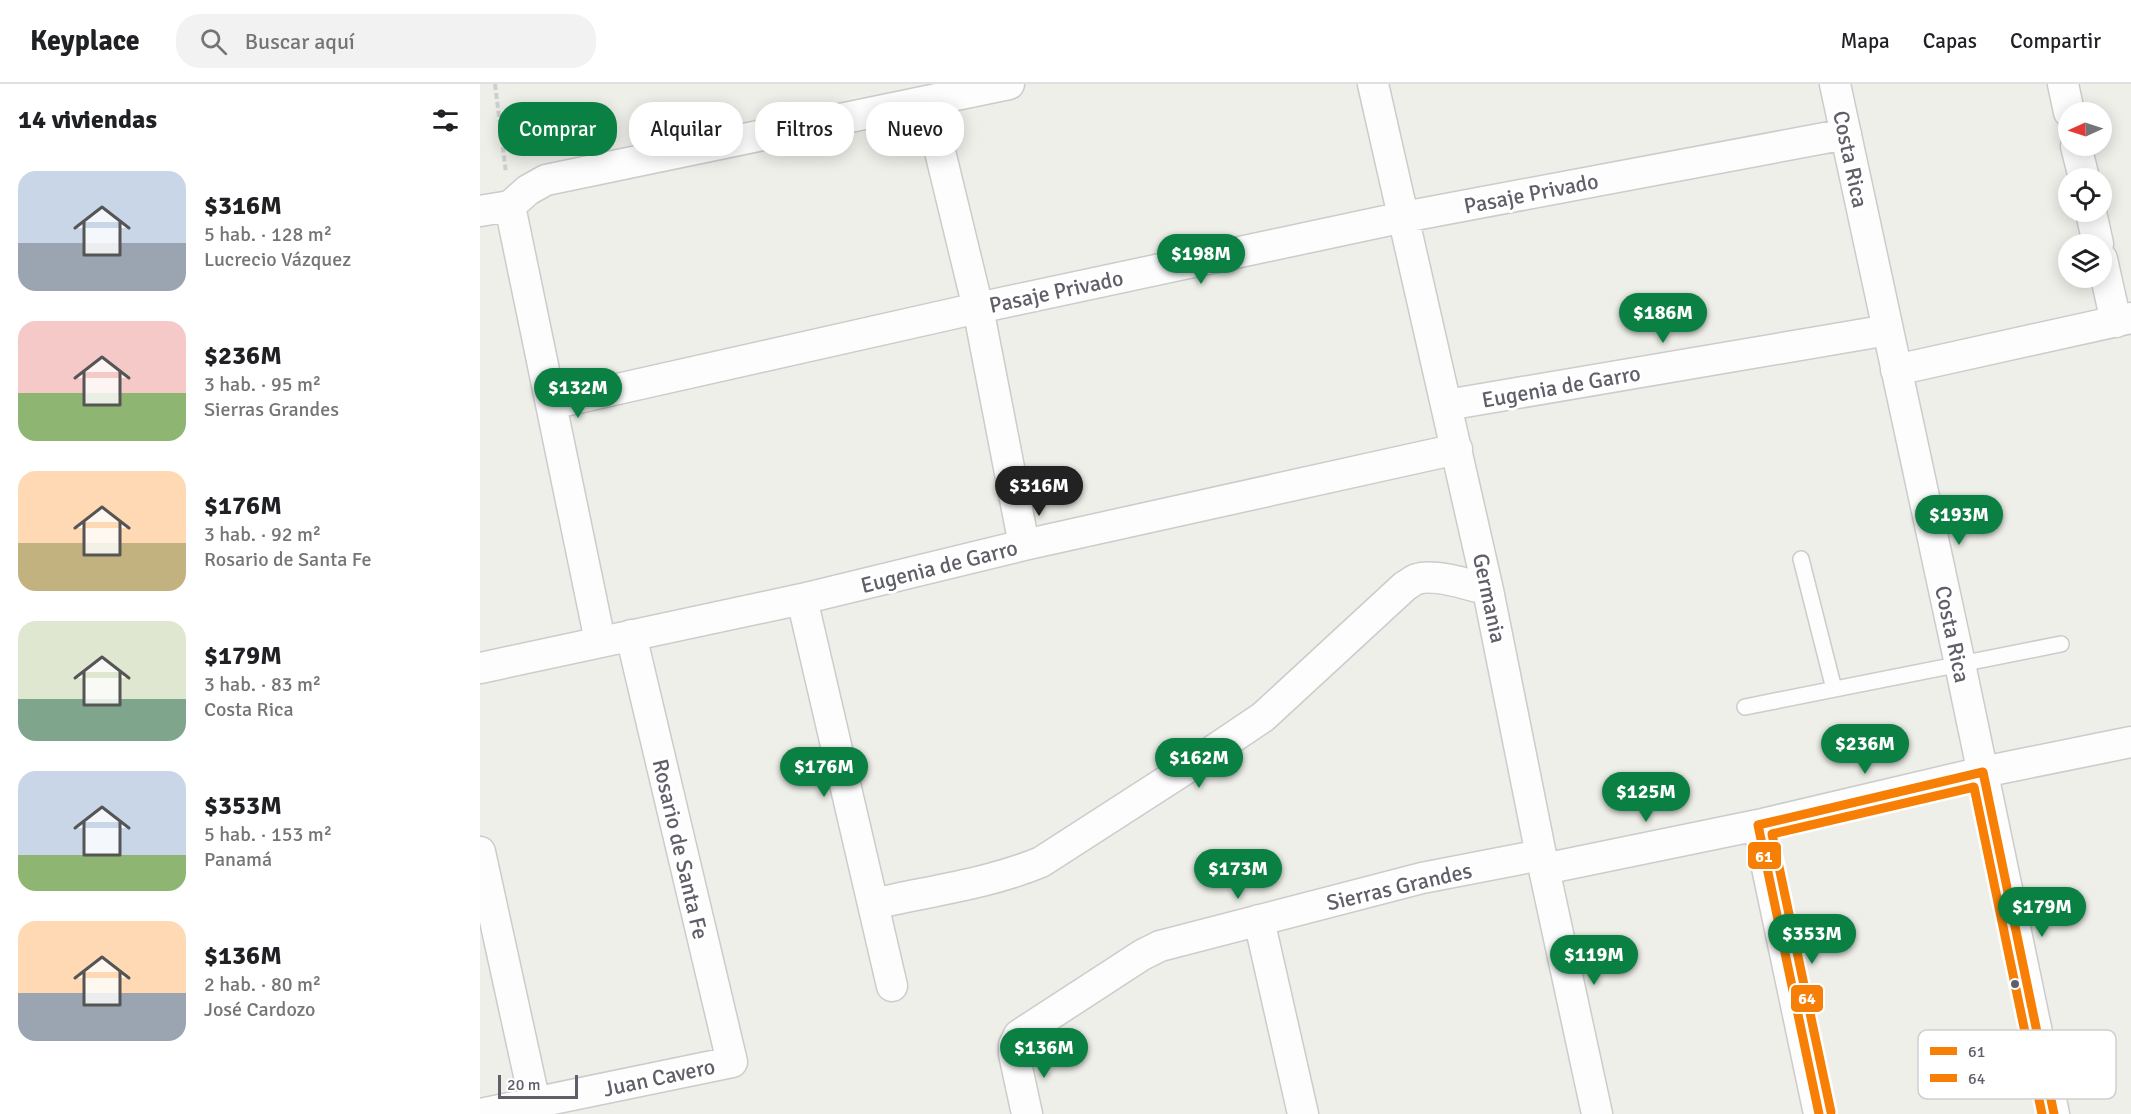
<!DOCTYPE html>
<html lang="es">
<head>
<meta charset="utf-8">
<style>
	body { margin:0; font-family:Signika,sans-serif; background:#f2f2f2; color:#202124; height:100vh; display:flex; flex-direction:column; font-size:22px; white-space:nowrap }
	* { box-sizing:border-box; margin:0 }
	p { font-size:20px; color:#757577 }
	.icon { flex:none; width:33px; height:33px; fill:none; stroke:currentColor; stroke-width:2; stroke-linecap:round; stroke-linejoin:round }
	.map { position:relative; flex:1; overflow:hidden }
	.panel { display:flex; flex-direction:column; background:#fff; width:480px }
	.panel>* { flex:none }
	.hud { position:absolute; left:18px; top:18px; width:570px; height:54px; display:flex; gap:12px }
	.needle { width:39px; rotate:267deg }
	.tools { position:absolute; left:1578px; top:18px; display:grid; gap:12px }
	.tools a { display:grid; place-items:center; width:54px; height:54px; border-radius:50%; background:#fff; box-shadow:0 3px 15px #0003; font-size:30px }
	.scale { position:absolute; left:18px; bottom:15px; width:80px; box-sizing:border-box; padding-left:6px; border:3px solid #5e5f68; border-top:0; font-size:16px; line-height:21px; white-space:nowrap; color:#5e5f68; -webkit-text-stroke:4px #fff; paint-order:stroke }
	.price { position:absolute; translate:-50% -51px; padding:0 14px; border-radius:21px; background:#0b8043; color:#fff; font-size:20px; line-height:39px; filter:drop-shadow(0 2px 3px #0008) }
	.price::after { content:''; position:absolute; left:50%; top:36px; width:18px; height:14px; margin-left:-9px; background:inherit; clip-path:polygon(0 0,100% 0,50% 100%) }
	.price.current { background:#222; color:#fff }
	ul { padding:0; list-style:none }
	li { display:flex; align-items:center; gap:18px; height:150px; padding:0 18px }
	li span { display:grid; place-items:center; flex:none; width:168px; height:120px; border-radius:18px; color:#555 }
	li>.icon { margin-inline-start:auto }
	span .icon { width:72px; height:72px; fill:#fffc; stroke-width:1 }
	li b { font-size:26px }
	h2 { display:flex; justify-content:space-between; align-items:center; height:72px; padding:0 18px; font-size:26px }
	.tag { padding:0 21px; border-radius:24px; background:#fff; box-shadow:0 3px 15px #0003; font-size:21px; line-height:54px }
	.tag.current { background:#0b8043; color:#fff }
	header { display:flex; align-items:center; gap:36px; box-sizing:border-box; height:84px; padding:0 30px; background:#fff; border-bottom:2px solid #e0e0e0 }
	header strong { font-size:28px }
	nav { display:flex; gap:33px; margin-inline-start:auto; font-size:21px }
	.search { width:420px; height:54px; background:#f2f2f2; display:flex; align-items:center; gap:15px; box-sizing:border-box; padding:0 21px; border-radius:24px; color:#757577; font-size:22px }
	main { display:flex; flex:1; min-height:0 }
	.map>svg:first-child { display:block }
</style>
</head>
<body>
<header>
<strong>Keyplace</strong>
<div class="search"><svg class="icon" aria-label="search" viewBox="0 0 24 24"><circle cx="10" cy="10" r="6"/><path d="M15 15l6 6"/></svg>Buscar aquí</div>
<nav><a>Mapa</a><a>Capas</a><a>Compartir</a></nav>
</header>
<main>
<section class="panel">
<h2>14 viviendas<svg class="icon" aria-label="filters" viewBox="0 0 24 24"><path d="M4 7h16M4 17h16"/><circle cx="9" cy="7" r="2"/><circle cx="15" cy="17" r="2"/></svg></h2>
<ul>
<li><span style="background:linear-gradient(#c9d6e8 60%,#9aa5b1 0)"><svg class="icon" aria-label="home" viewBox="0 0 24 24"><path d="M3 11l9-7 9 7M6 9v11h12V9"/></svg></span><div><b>$316M</b><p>5 hab. · 128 m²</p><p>Lucrecio Vázquez</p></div></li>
<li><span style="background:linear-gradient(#f6c9c9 60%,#8fb573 0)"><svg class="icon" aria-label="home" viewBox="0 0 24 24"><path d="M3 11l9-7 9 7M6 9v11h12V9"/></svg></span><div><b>$236M</b><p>3 hab. · 95 m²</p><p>Sierras Grandes</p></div></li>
<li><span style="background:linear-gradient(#ffd9b3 60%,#c2b280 0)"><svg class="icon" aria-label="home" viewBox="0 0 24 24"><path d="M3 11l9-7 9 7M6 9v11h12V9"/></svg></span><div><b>$176M</b><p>3 hab. · 92 m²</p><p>Rosario de Santa Fe</p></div></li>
<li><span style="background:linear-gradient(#dfe7d0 65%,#7fa58c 0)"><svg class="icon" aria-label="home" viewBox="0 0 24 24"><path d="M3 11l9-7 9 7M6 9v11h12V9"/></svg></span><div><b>$179M</b><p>3 hab. · 83 m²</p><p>Costa Rica</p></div></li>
<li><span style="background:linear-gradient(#c9d6e8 70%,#8fb573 0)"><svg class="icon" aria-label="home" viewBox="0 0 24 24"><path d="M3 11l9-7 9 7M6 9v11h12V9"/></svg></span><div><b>$353M</b><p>5 hab. · 153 m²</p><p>Panamá</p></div></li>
<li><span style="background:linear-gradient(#ffd9b3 60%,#9aa5b1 0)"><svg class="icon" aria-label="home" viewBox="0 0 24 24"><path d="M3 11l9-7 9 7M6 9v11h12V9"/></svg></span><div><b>$136M</b><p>2 hab. · 80 m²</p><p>José Cardozo</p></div></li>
</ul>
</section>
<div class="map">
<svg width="1651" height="1030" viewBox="0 0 1651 1030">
	<rect width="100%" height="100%" fill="#eeefe9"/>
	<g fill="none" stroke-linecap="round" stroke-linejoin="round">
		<g stroke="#cbcccb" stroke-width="18">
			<path id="lane" d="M1321,475L1354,605
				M1265,623L1581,560"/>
		</g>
		<g stroke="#cbcccb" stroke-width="33">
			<path id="street" d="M893,0L1008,506L1061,771L1117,1030
				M1355,0L1480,580L1574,1030
				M1583,0L1589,28
				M448,18L498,224L544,461
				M1596,62L1604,94
				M30,122L48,106L66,96L529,0
				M30,122L120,557
				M0,127L30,122
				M1611,128L1618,160
				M1622,175L1636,238
				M1416,286L1651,234
				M71,320L498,224L924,133L1366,50
				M967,321L1408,246
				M322,515L412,902
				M0,584L322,515L544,461L977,365
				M1278,741L1339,1030
				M0,768L55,1019
				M1064,785L1278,741L1503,688L1651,658
				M393,820C449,807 508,800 561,778L710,682L783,633L925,502C929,500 933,496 937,495C955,489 990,501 1008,506
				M779,836L823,1030
				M0,1030L252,978L151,551
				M547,1030L534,970V961L539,951L662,871L680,862L942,794L1061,771"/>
		</g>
		<path stroke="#ccd1d0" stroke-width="4" stroke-dasharray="6 3" stroke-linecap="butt" d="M15,0L26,89"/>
		<use href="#lane" stroke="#fcfdfc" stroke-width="15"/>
		<use href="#street" stroke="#fcfdfc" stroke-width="30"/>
		<g stroke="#fff" stroke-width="14">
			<path id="bus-1" d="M1339,1030L1278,741L1503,688L1574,1030"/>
		</g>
		<g stroke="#fff" stroke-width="14">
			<path id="bus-2" d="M1351,1028L1292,750L1494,703L1562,1030"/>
		</g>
		<use href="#bus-1" stroke="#f77f05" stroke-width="9"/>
		<use href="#bus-2" stroke="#f77f05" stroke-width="9"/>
	</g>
	<circle fill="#5e5f68" stroke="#fff" stroke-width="2" cx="1535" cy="900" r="5"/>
	<g text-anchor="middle" stroke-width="6" stroke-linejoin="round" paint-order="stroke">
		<g font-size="22" fill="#5e5f68" stroke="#fff">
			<text transform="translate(1371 75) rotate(78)" y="8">Costa Rica</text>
			<text transform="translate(1051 109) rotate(-11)" y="8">Pasaje Privado</text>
			<text transform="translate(576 207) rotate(-12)" y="8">Pasaje Privado</text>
			<text transform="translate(1081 302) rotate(-10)" y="8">Eugenia de Garro</text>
			<text transform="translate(459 482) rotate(-14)" y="8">Eugenia de Garro</text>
			<text transform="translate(1010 514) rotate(78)" y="8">Germania</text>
			<text transform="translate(1473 550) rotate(78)" y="8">Costa Rica</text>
			<text transform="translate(201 765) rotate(77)" y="8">Rosario de Santa Fe</text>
			<text transform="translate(919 802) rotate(-13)" y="8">Sierras Grandes</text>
			<text transform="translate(179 993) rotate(-12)" y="8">Juan Cavero</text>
		</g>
	</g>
	<rect x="1438" y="946" width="198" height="69" rx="9" fill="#fff" stroke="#cfcfd2" stroke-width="1.5"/>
	<rect x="1450" y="963" width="27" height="8" fill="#f77f05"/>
	<rect x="1450" y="990" width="27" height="8" fill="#f77f05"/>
	<g font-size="16" fill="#5e5f68">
		<text x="1488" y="973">61</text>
		<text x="1488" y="1000">64</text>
	</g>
	<g stroke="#fff" stroke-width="2">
		<rect x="1267" y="757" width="35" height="29" rx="6" fill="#f77f05"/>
		<rect x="1310" y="900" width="34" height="29" rx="6" fill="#f77f05"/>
	</g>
	<g font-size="16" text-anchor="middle" font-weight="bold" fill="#fff">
		<text x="1284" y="778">61</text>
		<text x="1327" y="920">64</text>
	</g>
</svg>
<div class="tools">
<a><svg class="needle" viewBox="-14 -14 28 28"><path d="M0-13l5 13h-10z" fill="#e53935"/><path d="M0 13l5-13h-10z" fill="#757577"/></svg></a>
<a><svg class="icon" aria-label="locate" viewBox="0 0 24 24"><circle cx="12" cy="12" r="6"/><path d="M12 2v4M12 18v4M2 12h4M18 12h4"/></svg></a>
<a><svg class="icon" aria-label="layers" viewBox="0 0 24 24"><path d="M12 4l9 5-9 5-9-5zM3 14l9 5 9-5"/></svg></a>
</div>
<div class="scale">20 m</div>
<b class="price" style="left:721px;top:201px">$198M</b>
<b class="price" style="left:1183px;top:260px">$186M</b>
<b class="price" style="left:98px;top:335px">$132M</b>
<b class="price current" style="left:559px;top:433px">$316M</b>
<b class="price" style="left:1479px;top:462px">$193M</b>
<b class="price" style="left:1385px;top:691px">$236M</b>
<b class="price" style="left:719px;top:705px">$162M</b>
<b class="price" style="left:344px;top:714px">$176M</b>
<b class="price" style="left:1166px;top:739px">$125M</b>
<b class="price" style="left:758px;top:816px">$173M</b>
<b class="price" style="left:1562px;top:854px">$179M</b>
<b class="price" style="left:1332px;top:881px">$353M</b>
<b class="price" style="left:1114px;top:902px">$119M</b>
<b class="price" style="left:564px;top:995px">$136M</b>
<div class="hud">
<a class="tag current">Comprar</a>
<a class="tag">Alquilar</a>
<a class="tag">Filtros</a>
<a class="tag">Nuevo</a>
</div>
</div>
</main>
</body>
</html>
